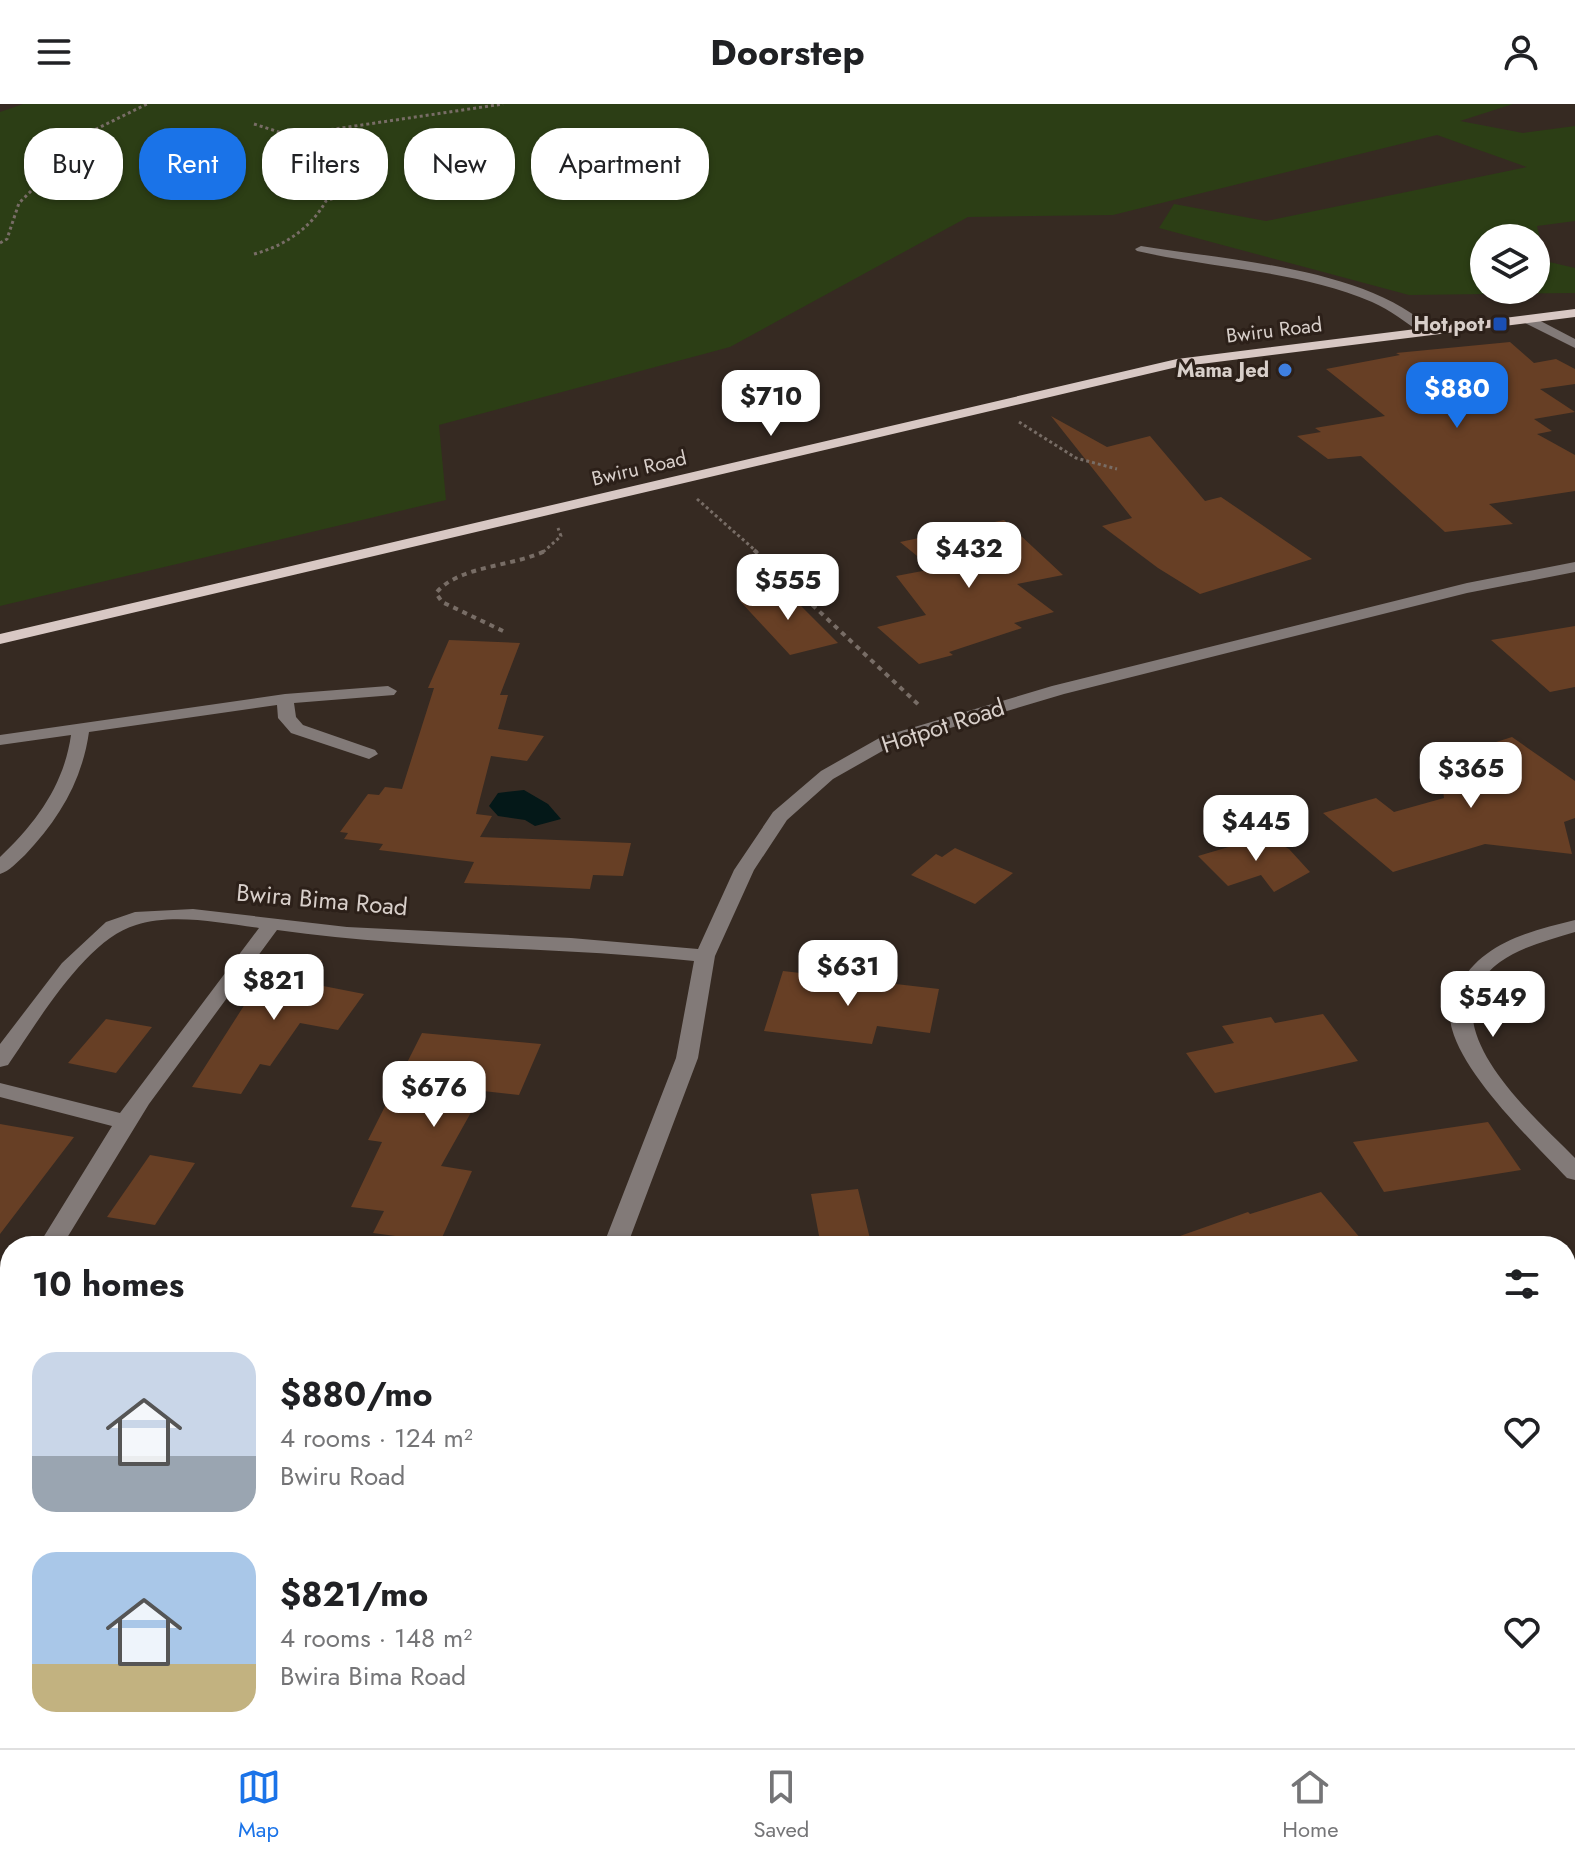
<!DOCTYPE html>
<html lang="en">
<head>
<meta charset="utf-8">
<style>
	body { margin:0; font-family:Jost,sans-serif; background:#f2f2f2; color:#202124; height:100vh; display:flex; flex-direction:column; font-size:30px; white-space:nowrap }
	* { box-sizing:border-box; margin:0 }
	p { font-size:26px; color:#757577 }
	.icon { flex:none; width:44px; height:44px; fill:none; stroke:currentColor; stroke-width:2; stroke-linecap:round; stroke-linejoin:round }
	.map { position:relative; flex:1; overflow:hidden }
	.details { position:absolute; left:0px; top:1132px; width:1576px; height:512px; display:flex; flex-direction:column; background:#fff; border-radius:32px 32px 0 0; box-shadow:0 2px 6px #0004 }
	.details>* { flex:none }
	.hud { position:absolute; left:24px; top:24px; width:800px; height:72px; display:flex; gap:16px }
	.tools { position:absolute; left:1470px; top:120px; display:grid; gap:16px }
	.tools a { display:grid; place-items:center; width:80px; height:80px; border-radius:50%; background:#fff; box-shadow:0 2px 6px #0004; font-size:40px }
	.price { position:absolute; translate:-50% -68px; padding:0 18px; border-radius:16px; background:#fff; color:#222; font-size:26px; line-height:52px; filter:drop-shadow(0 2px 4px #0008) }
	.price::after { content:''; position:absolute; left:50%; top:48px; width:24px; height:18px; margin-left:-12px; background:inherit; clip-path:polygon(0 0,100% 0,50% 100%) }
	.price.on { background:#1a73e8; color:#fff }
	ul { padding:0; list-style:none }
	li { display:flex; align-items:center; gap:24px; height:200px; padding:0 32px }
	li span { display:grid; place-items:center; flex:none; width:224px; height:160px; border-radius:24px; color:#555 }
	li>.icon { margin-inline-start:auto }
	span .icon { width:96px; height:96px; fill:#fffc; stroke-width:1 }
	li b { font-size:34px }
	h2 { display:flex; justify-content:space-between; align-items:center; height:96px; padding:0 32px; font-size:34px }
	.chip { padding:0 28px; border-radius:32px; background:#fff; box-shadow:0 2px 6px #0004; font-size:28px; line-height:72px }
	.chip.on { background:#1a73e8; color:#fff }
	header { display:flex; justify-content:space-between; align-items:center; height:104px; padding:0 32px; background:#fff; font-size:36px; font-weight:700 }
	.dock { display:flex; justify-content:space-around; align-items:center; height:112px; border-top:2px solid #e0e0e0; background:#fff; font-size:22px; color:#757577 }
	.dock a { display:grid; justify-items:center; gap:4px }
	.dock .on { color:#1a73e8 }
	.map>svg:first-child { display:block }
</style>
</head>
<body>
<header><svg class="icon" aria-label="menu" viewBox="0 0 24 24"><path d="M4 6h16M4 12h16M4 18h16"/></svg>Doorstep<svg class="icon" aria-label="person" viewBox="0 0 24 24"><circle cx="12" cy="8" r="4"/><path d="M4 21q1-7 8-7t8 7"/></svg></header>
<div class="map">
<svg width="1575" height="1644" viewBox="0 0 1575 1644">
	<rect width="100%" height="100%" fill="#362a22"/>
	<path fill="#2c3e15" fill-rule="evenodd" d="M23,0H1513L1460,17L1523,29L1575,22V117L1537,122L1545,157L1575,164V189L1409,191L1159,124L1174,100L1266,117L1527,63L1437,31L1113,111L968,113L730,243L439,321L446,396L0,502V8ZM1484,134H1536V186H1484Z"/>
	<path fill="#041818" d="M524,686L548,700L561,715L535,722L525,716L498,712L489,702L498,689Z"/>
	<path fill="#673f25" d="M1510,238L1534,259L1556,255L1575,265V280L1540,285L1575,308L1534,315L1552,327L1537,330L1575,351V387L1489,400L1513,420L1445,428L1361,352L1328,355L1297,332L1321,328L1315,324L1385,312L1326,265L1400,251L1396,249Z
		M1051,312L1107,343L1150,332L1205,397L1221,393L1312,455L1200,490L1158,464L1102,422L1132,414Z
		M1004,416L1063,471L1017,480L1054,508L1014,519L1022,524L949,548L953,551L919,560L877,523L926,511L896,472L933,465L900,438Z
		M785,486L838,539L790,551L739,496Z
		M1575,522V583L1550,588L1491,536Z
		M449,536L520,539L500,591H508L498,625L544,632L527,657L491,652L476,710L492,712L480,733L631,739L623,772L593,771L590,785L464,779L474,758L379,746L383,740L344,735L348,729L340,728L368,690L379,691L385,683L402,685L434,584H428Z
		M1512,633L1575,677V714L1564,718L1572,750L1485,740L1393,768L1323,709L1376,694L1394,708L1444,694L1439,656Z
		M1266,732L1289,745L1310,768L1274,788L1261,771L1228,782L1198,752Z
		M955,744L1013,769L975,800L911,771L936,750L942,753Z
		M277,850L322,856L308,879L364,890L338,926L300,919L270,962L260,960L241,990L192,983Z
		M783,867L939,885L930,929L877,922L872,940L764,927Z
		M1323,910L1358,957L1215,989L1186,949L1234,939L1222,922L1271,913L1275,919Z
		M106,915L152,923L116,969L68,959Z
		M422,929L541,940L519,991L483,987L441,1062L472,1067L440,1138L373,1129L384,1107L351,1103L382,1038L368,1036Z
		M1488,1018L1521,1066L1384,1088L1353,1038Z
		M0,1020L74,1033L0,1130Z
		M150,1051L195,1059L155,1121L107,1113Z
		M858,1085L871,1139L821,1142L811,1090Z
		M1321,1088L1367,1142H1294L1289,1136L1273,1142H1164L1163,1138L1248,1108L1250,1110Z"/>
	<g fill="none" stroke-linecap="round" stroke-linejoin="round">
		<path stroke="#786d66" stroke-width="3" stroke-dasharray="3 3" stroke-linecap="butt" d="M254,20L279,28L328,26L503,0
			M0,139L7,135L19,99L37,81V70L28,56L36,49L76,35L147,0
			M254,150C284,142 310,125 326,97L366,83V78L311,69V51L327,27
			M1019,318L1076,354L1117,365
			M697,395L757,448
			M543,448L561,432L558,424"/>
		<path stroke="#786d66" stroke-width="4" stroke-dasharray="5 5" stroke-linecap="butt" d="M754,446L921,603
			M503,527L442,498L436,489C459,461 514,463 547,446"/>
		<path fill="#827a78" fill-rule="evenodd" d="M1141,142C1226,156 1372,164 1434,228L1424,231C1407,219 1390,206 1372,198C1297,166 1215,165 1137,147L1135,145Z
			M1523,212H1531L1575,235V244L1523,218Z
			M1575,458V468L1467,489L1064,590L893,641L833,675L787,716L754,766L715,852L698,954L627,1142H603L676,954L694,857C555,842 415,846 277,826L149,1000L62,1142H38L112,1022L0,993V979L120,1009L259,824C220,819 174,809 136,821C86,835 37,919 8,961L0,963V940L62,859L106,818L135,808L193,805L347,823L571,834L698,845L734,766L773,708L821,667L881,633L1052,582L1467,479Z
			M388,582L397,587L394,591L294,599L296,613L303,621L375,646L378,650L369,655L291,629L278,614L277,601L89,628C82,677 59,715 25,751C17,758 10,767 0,770V753C36,719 64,681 71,631L0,641V631L285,590Z
			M1575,816V828C1550,836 1522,842 1500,858C1421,916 1532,1010 1575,1054V1076L1567,1074C1532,1037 1465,973 1452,925C1448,911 1452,896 1458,884C1480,839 1530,827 1575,816Z
			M418,1634H448L444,1644H414Z"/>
		<path fill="#d8c8c4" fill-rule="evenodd" d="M1575,205V213L1177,263L0,540V530L1177,255Z"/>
	</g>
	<rect fill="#1a4fb4" stroke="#2c2019" stroke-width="3" x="1492" y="212" width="16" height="16" rx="4"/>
	<circle fill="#3f7fe0" stroke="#2c2019" stroke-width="3" cx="1285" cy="266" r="8"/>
	<g text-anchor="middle" stroke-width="6" stroke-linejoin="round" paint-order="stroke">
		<g font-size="20" font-weight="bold" fill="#d8cfca" stroke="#2c2019" text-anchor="end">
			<text x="1484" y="227">Hot pot</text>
			<text x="1269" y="273">Mama Jed</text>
		</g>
		<g font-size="20" fill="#d8cfca" stroke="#2c2019">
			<text transform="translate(1274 226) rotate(-7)" y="7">Bwiru Road</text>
			<text transform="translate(639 364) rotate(-13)" y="7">Bwiru Road</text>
		</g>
		<g font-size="24" fill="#d8cfca" stroke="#2c2019">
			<text transform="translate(943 622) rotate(-18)" y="8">Hotpot Road</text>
			<text transform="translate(322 796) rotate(5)" y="8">Bwira Bima Road</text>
		</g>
	</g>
</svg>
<div class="tools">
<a><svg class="icon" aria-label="layers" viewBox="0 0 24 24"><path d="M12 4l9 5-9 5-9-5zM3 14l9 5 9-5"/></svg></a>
</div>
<b class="price on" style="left:1457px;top:326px">$880</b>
<b class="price" style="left:771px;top:334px">$710</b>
<b class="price" style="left:969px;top:486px">$432</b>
<b class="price" style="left:788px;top:518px">$555</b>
<b class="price" style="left:1471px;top:706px">$365</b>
<b class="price" style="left:1256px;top:759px">$445</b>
<b class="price" style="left:848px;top:904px">$631</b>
<b class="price" style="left:274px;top:918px">$821</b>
<b class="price" style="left:1493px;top:935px">$549</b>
<b class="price" style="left:434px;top:1025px">$676</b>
<div class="hud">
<a class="chip">Buy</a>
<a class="chip on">Rent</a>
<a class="chip">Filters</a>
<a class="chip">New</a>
<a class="chip">Apartment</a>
</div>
<section class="details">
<h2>10 homes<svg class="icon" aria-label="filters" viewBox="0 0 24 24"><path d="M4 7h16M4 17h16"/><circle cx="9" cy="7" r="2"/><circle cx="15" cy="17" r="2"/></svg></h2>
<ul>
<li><span style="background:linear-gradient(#c9d6e8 65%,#9aa5b1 0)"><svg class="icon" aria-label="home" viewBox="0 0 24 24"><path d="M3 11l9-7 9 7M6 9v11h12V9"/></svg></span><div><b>$880/mo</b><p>4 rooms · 124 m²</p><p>Bwiru Road</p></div><svg class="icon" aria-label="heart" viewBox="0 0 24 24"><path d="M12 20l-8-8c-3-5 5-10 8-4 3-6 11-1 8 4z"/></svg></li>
<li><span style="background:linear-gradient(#a9c7e8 70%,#c2b280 0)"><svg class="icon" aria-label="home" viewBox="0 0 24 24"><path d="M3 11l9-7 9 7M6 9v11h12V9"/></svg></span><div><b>$821/mo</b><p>4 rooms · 148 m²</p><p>Bwira Bima Road</p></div><svg class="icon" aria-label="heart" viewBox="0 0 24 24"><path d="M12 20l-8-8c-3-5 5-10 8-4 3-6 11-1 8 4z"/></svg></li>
</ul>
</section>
</div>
<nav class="dock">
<a class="on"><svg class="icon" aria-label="map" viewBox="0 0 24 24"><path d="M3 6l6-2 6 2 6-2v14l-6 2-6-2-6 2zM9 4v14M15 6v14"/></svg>Map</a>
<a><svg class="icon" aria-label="saved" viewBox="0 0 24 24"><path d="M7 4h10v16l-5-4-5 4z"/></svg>Saved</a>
<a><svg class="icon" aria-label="home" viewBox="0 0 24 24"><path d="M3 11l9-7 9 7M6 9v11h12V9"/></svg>Home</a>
</nav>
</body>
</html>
